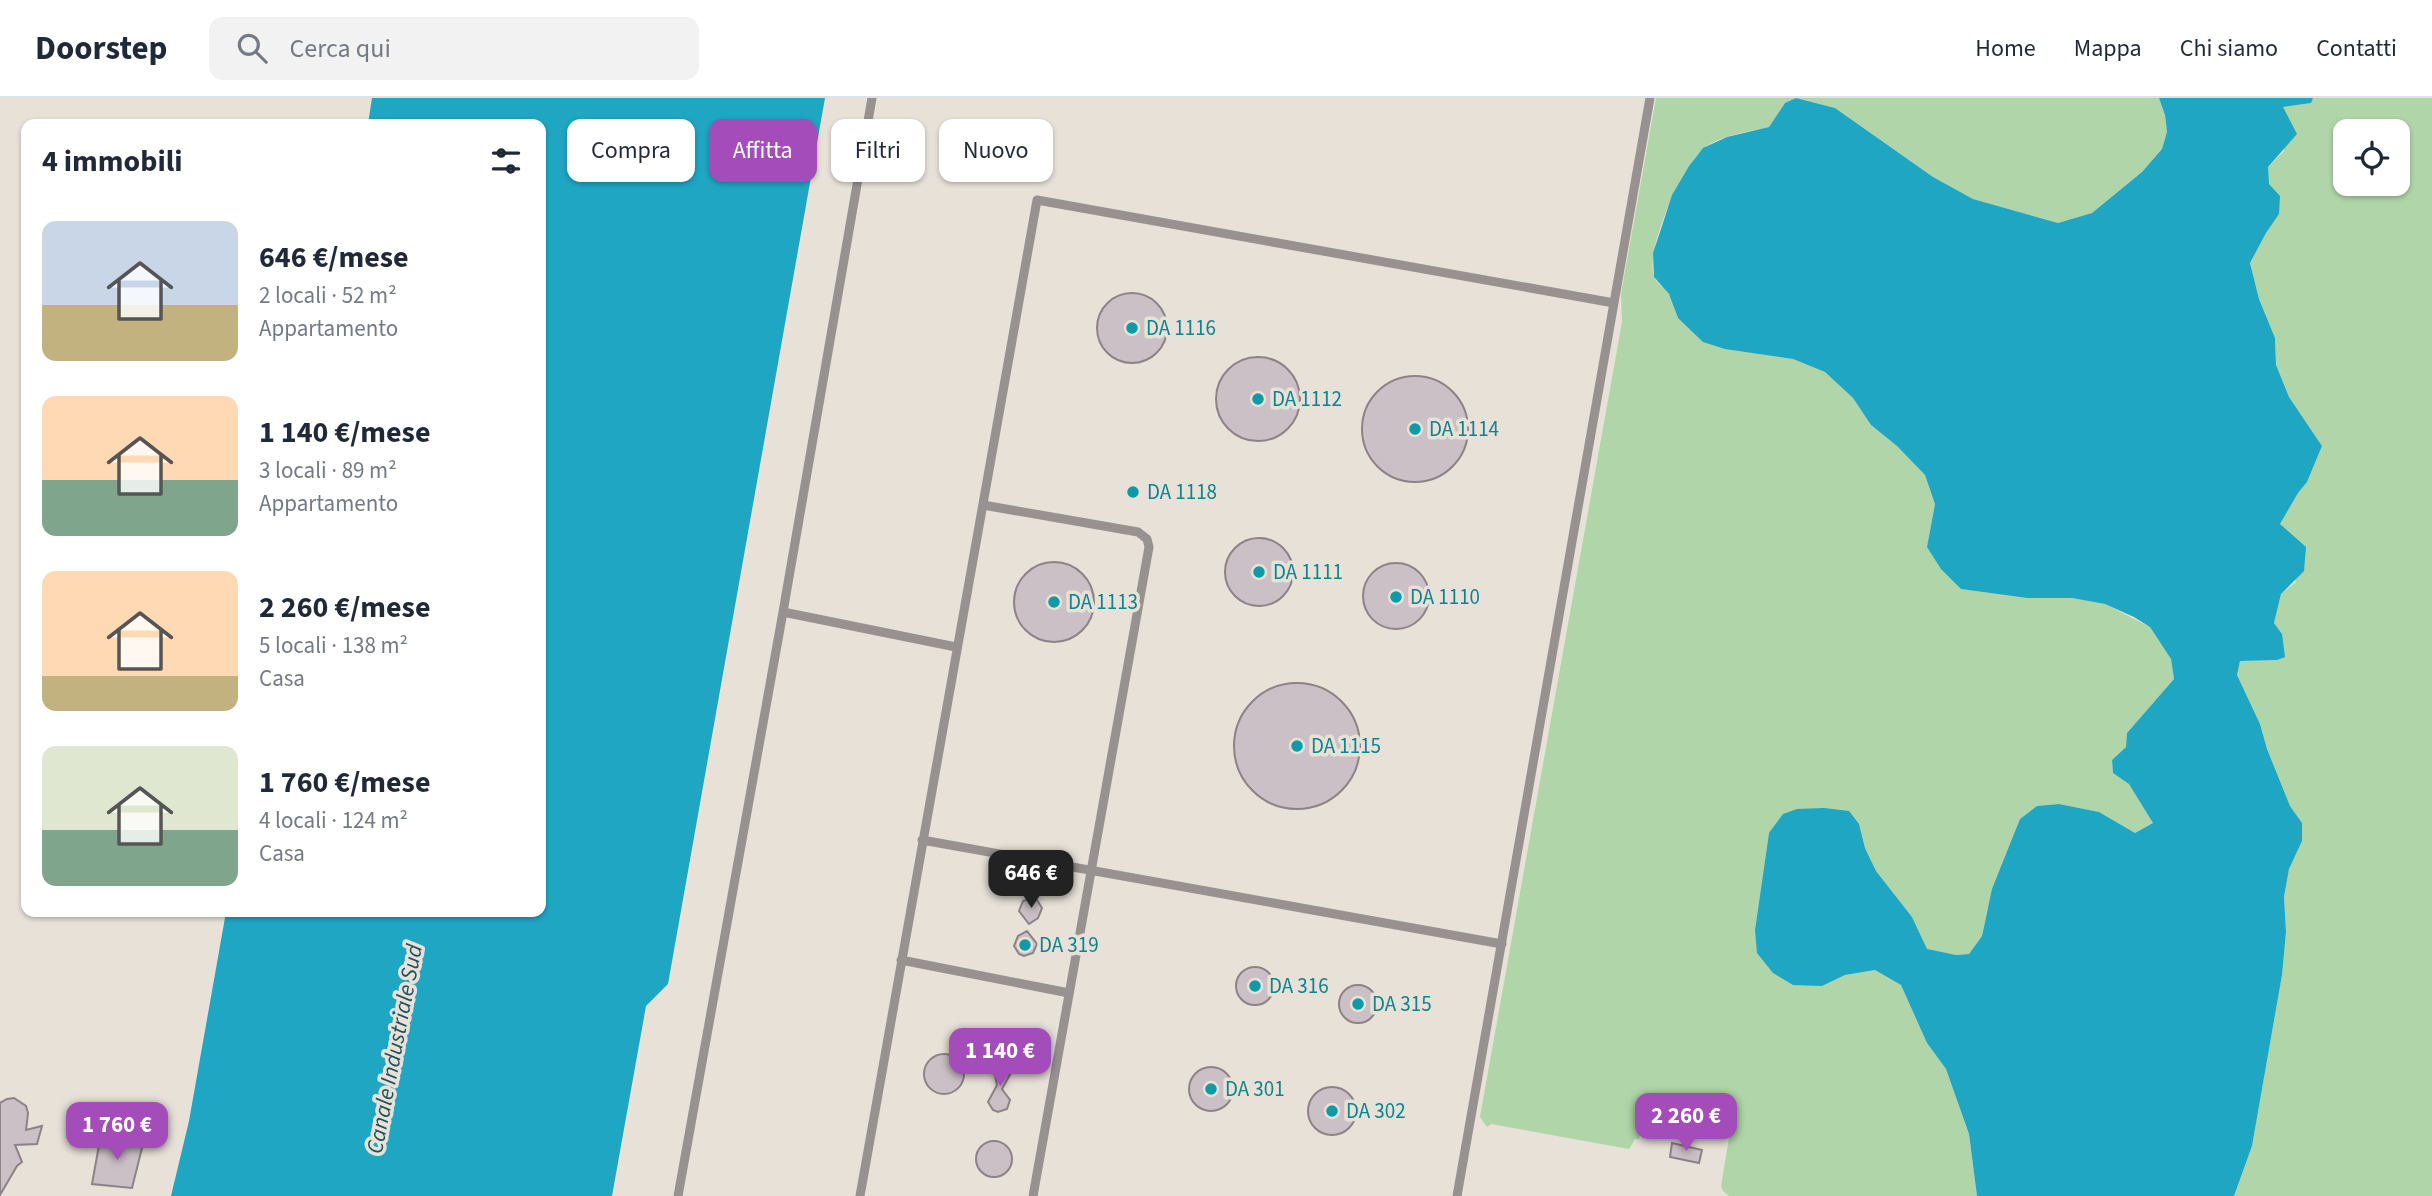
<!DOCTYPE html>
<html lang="it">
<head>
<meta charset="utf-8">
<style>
	body { margin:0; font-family:"Source Sans 3",sans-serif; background:#f2f2f3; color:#1f2937; height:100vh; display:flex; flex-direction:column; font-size:26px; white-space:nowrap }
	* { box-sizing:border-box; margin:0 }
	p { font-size:23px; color:#747a83 }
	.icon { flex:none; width:38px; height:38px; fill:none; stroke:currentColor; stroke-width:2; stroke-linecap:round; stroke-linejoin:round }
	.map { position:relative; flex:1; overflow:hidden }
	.drawer { position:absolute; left:21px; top:21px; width:525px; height:798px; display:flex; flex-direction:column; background:#fff; border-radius:14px; box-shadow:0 2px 5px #0004 }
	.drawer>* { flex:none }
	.top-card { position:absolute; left:567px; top:21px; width:665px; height:63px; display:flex; gap:14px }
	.fabs { position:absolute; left:2333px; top:21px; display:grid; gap:14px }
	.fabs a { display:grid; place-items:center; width:77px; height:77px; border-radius:14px; background:#fff; box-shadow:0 2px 5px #0004; font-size:35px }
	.price { position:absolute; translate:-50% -60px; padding:0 16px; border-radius:14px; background:#a44cb9; color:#fff; font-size:23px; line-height:46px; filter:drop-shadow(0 2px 4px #0008) }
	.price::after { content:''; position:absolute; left:50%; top:42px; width:21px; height:16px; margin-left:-10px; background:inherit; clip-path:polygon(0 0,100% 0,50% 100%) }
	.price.selected { background:#222; color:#fff }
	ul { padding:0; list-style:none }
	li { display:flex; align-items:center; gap:21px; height:175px; padding:0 21px }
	li span { display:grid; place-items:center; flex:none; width:196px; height:140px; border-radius:14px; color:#555 }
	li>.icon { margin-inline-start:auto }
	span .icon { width:84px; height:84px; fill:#fffc; stroke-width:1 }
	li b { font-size:30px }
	h2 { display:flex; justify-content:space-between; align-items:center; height:84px; padding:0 21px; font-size:30px }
	.chip { padding:0 24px; border-radius:14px; background:#fff; box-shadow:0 2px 5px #0004; font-size:24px; line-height:63px }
	.chip.selected { background:#a44cb9; color:#fff }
	header { display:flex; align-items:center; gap:42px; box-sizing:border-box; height:98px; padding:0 35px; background:#fff; border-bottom:2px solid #e0e1e3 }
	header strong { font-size:33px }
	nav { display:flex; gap:38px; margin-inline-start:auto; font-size:24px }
	.search { width:490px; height:63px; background:#f2f2f3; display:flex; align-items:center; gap:18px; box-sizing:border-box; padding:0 24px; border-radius:14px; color:#747a83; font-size:26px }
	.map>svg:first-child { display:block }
</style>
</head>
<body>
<header>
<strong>Doorstep</strong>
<div class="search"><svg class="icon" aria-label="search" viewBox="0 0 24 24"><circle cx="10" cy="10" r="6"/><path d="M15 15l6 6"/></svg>Cerca qui</div>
<nav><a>Home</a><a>Mappa</a><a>Chi siamo</a><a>Contatti</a></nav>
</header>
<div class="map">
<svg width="2432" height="1098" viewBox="0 0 2432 1098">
	<rect width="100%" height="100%" fill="#e7e1d8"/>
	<path fill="#b0d5a9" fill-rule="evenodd" d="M1656,0H1796L1785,5L1769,29C1748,34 1720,37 1703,51C1681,70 1645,151 1654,179C1656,185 1664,189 1668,195C1673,202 1675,212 1678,220L1767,256L1793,261L1825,274L1853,300L1871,327L1897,348L1925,377L1935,406L1927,449L1961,491L2027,500H2072L2105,506L2150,529L2171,561L2174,581L2127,635L2126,649L2112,662L2113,675L2129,685L2153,725L2135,735L2099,714L2059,706L2037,708L2020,721L1987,813L1982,838L1969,856L1956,857L1927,852L1912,819L1876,773L1865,750L1859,726L1769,735L1755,832L1822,888L1845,877L1875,872L1901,887L1927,945L1946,971L1969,1036L1977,1098H1729L1723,1093L1721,1088L1732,1022L1730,1016L1651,1001L1645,1007L1639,1041H1635L1629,1051L1491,1026L1487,1029L1480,1019L1622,224L1621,196Z
		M1796,0H2159L2165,17L2167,35L2162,51L2142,74L2092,115L2058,125L1973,101L1933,79L1835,10Z
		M2313,0H2432V1098H2234L2252,1048L2282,877L2286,834L2284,799L2289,771L2302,743V725L2290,708L2267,651L2260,626L2237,577L2240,563L2277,562L2282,536L2274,525L2281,496L2296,484L2280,426L2298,395L2307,384L2322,348L2289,299L2276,267L2275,240L2259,201L2250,165L2266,135L2279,115L2268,86V69L2284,53L2283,9L2310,5ZM2345,33H2398V86H2345Z"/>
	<path fill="#1ea6c3" d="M372,0H825L668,886L646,908L612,1098H171L189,1023L226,814H541V26H368Z
		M1796,0L1835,10L1933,79L1973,101L2058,125L2092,115L2142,74L2162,51L2167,34L2165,17L2159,0H2313L2311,5L2283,9L2297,36L2268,69L2269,86L2280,98L2279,116L2266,135L2250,165L2259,201L2275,240L2276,267L2289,299L2322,348L2307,384L2298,395L2280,426L2306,449L2304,473L2281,496L2274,525L2282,536L2285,559L2277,562L2240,563L2237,577L2260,626L2267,651L2290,708L2302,725V743L2289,771L2284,799L2286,834L2282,877L2252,1048L2234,1098H1977L1969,1036L1946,971L1927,945L1901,887L1875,872L1845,877L1822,888L1793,887L1773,875L1757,855L1755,832L1769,735L1783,716L1797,711L1824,710L1849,713L1859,726L1865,750L1876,773L1912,819L1927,851L1956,857L1969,856L1982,838L1992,791L2020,721L2037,708L2059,706L2099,714L2135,735L2153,725L2129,686L2113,675L2112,662L2126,649L2127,635L2174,581L2171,561L2150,529L2134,519L2105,506L2072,500H2027L1961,491L1941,471L1927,449L1935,406L1925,377L1897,348L1871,327L1853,300L1825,274L1793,261L1725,251L1703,244L1678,220L1669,196L1654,179L1653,155L1661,131L1672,97L1689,68L1703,50L1727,39L1769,29L1785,5Z"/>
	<path fill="#cbc0c5" stroke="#8d8286" stroke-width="2" d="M1097 230a35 35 0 1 1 70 0a35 35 0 1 1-70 0Z
		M1216 301a42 42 0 1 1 84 0a42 42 0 1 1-84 0Z
		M1362 331a53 53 0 1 1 106 0a53 53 0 1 1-106 0Z
		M1225 474a34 34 0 1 1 68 0a34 34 0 1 1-68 0Z
		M1014 504a40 40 0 1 1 80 0a40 40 0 1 1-80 0Z
		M1363 498a33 33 0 1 1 66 0a33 33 0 1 1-66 0Z
		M1234 648a63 63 0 1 1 126 0a63 63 0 1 1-126 0Z
		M1032,800L1037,802L1042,810L1038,820L1029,826L1019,813L1023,803Z
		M1027,833L1037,846L1033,855L1024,858L1019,856L1014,848L1018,838Z
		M1236 888a19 19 0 1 1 38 0a19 19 0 1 1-38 0Z
		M1339 906a19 19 0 1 1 38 0a19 19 0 1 1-38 0Z
		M924 976a20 20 0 1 1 40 0a20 20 0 1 1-40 0Z
		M1003,964L1010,969L1012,973L1002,991L1010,1002L1007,1011L998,1014L993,1012L988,1004L997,987L993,970L999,965Z
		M1189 991a22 22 0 1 1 44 0a22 22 0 1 1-44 0Z
		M1308 1013a24 24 0 1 1 48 0a24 24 0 1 1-48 0Z
		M14,1000L26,1008L28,1015L26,1032L42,1028L37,1046L15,1047L22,1064L17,1068L0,1097V1005L7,1001Z
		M101,1036L143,1046L132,1090L92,1086Z
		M976 1061a18 18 0 1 1 36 0a18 18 0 1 1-36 0Z
		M1672,1045L1702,1052L1699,1065L1670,1059Z"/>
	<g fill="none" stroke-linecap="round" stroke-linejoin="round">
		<path stroke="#979190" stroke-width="9" d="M983,407L1138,434L1147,441L1149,449L1033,1098
			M783,514L956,549
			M922,742L1502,846
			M901,862L1069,895
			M678,1098L783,514L872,0
			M860,1098L1037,102L1614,205
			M1457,1098L1650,0"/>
	</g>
	<g fill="#0f9aa8" stroke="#e7e1d8" stroke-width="2.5">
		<circle cx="1132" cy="230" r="7"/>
		<circle cx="1258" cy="301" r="7"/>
		<circle cx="1415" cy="331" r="7"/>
		<circle cx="1133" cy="394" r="7"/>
		<circle cx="1259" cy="474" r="7"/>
		<circle cx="1396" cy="499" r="7"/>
		<circle cx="1054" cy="504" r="7"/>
		<circle cx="1297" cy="648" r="7"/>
		<circle cx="1025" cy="847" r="7"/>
		<circle cx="1255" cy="888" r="7"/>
		<circle cx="1358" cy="906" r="7"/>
		<circle cx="1211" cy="991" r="7"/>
		<circle cx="1332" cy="1013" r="7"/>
	</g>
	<g text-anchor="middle" stroke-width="7" stroke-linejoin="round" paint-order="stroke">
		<g font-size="21" fill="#0d838f" stroke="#e7e1d8" text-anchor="start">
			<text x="1146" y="237">DA 1116</text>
			<text x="1272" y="308">DA 1112</text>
			<text x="1429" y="338">DA 1114</text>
			<text x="1147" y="401">DA 1118</text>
			<text x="1273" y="481">DA 1111</text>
			<text x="1410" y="506">DA 1110</text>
			<text x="1068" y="511">DA 1113</text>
			<text x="1311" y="655">DA 1115</text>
			<text x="1039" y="854">DA 319</text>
			<text x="1269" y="895">DA 316</text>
			<text x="1372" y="913">DA 315</text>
			<text x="1225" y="998">DA 301</text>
			<text x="1346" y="1020">DA 302</text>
		</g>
		<g font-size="23" font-style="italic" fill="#1d515d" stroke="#e7e1d8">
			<text transform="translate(394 951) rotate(-79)" y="8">Canale Industriale Sud</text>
		</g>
	</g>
</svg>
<div class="fabs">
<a><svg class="icon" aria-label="locate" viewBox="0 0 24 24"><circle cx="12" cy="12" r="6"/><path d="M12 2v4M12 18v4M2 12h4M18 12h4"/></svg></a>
</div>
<b class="price selected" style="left:1031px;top:812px">646 €</b>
<b class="price" style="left:1000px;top:990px">1 140 €</b>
<b class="price" style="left:1686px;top:1055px">2 260 €</b>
<b class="price" style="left:117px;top:1064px">1 760 €</b>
<div class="top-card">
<a class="chip">Compra</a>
<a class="chip selected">Affitta</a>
<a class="chip">Filtri</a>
<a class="chip">Nuovo</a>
</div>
<section class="drawer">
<h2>4 immobili<svg class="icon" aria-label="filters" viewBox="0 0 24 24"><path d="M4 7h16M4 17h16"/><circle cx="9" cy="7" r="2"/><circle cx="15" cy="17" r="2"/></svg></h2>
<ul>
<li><span style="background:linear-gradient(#c9d6e8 60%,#c2b280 0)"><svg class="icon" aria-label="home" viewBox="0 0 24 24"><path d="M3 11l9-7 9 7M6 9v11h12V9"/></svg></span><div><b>646 €/mese</b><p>2 locali · 52 m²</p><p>Appartamento</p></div></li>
<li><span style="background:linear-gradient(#ffd9b3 60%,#7fa58c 0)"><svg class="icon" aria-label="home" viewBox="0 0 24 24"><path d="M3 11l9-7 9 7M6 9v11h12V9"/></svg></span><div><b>1 140 €/mese</b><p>3 locali · 89 m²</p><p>Appartamento</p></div></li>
<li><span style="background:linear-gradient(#ffd9b3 75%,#c2b280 0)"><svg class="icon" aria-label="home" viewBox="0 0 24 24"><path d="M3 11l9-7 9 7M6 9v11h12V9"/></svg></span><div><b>2 260 €/mese</b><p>5 locali · 138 m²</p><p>Casa</p></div></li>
<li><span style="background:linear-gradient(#dfe7d0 60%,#7fa58c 0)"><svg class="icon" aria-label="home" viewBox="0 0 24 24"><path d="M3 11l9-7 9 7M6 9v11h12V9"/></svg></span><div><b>1 760 €/mese</b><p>4 locali · 124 m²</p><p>Casa</p></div></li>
</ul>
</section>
</div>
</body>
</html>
